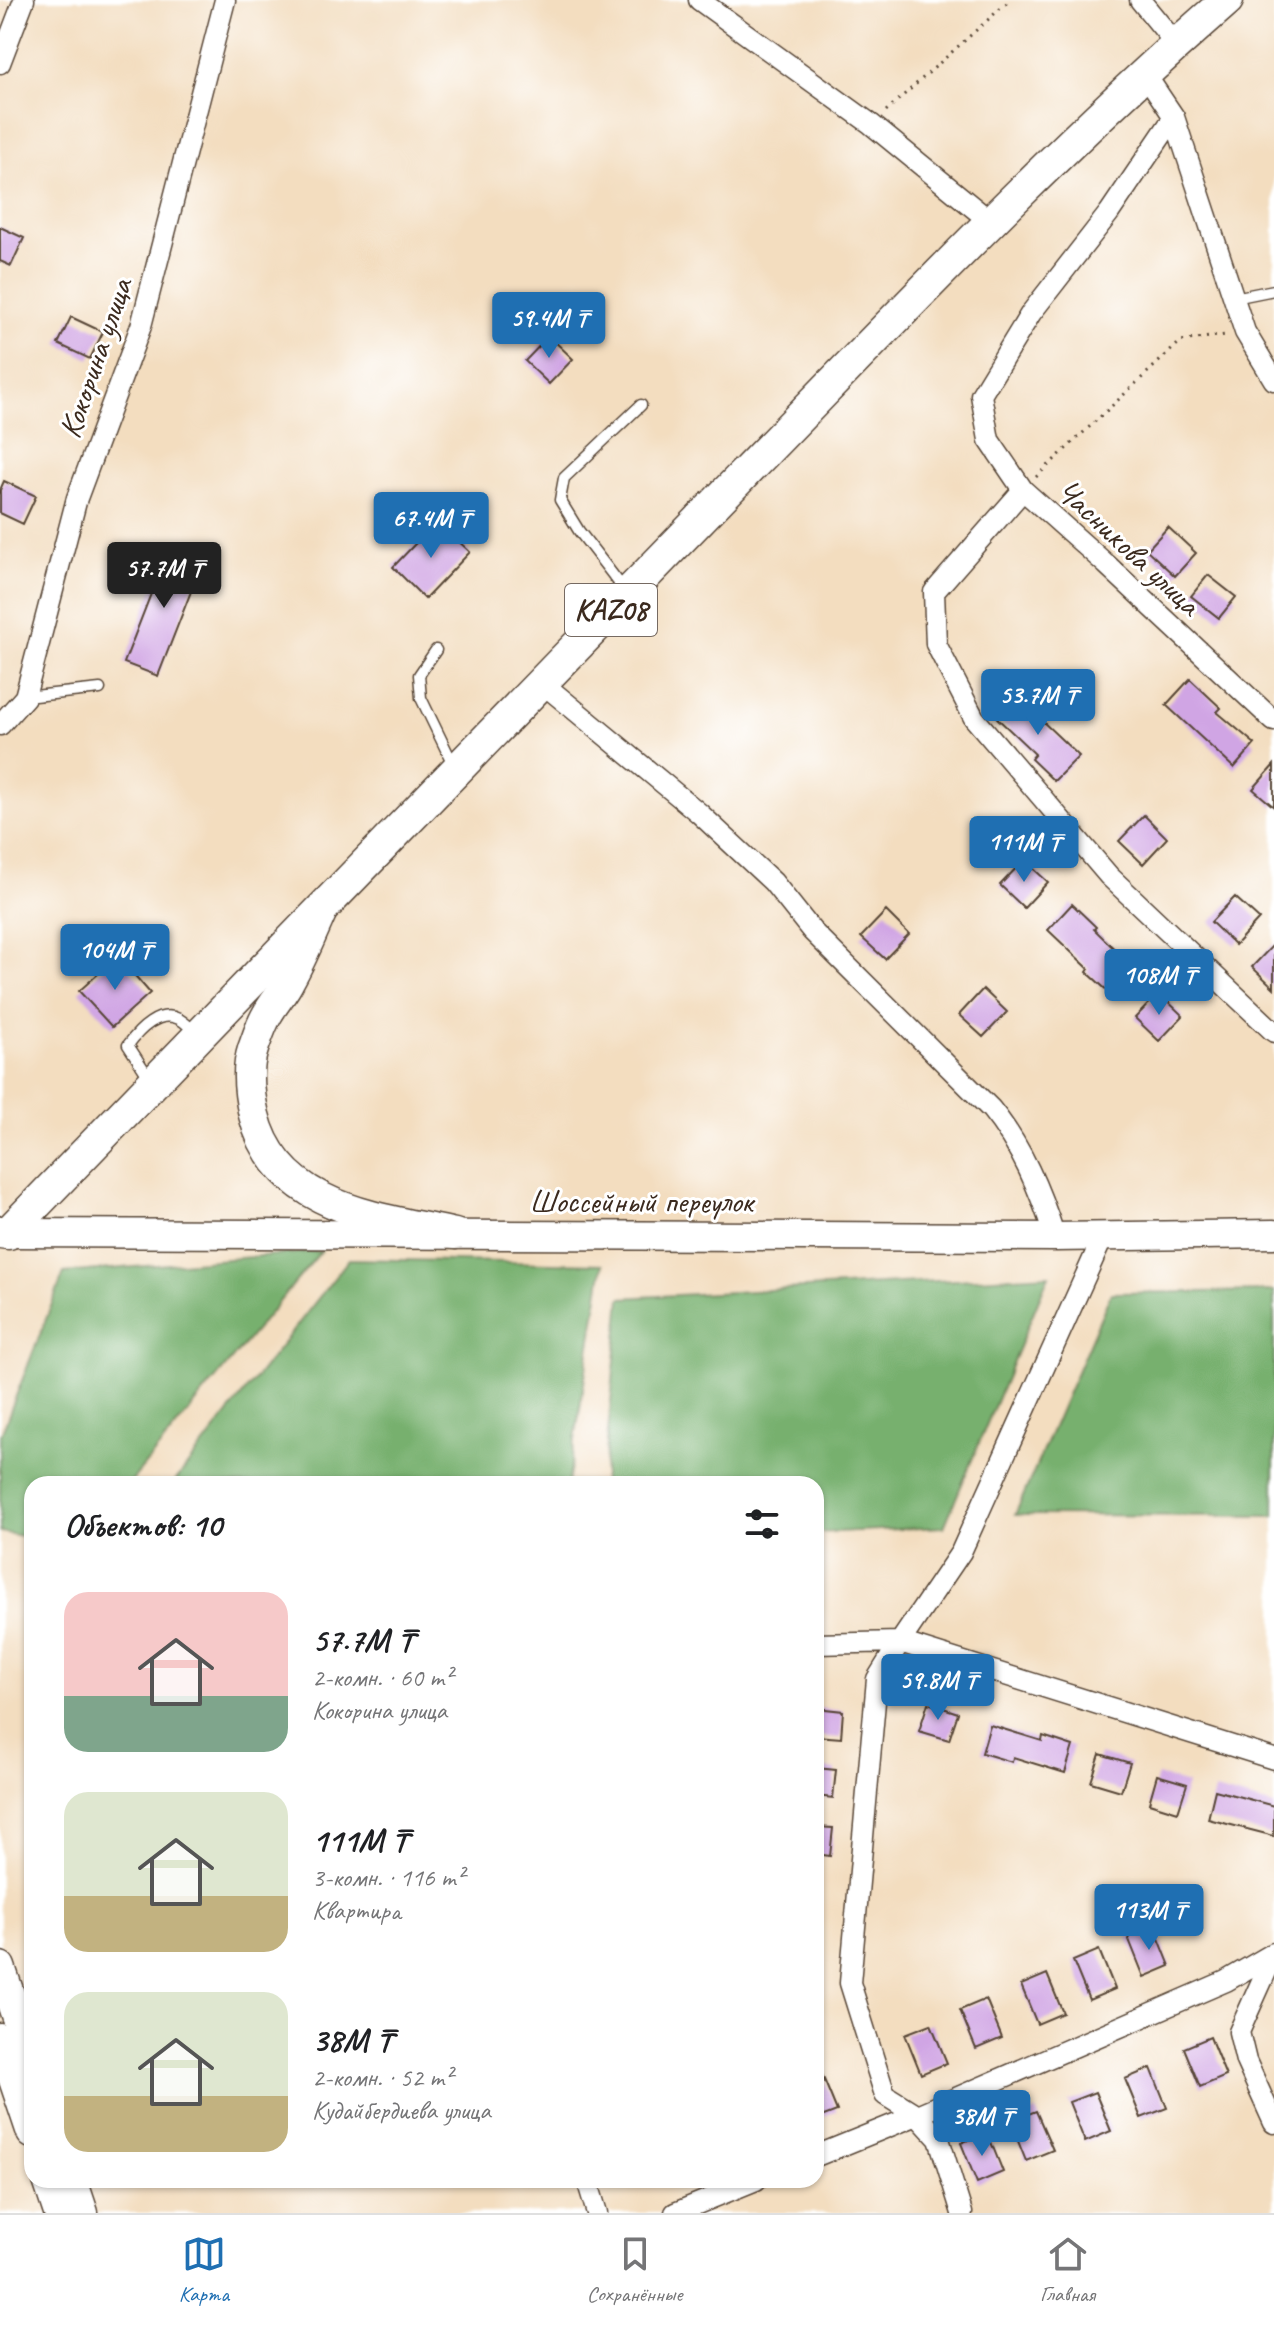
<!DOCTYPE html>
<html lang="ru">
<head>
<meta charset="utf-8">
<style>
	body { margin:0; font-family:Caveat,sans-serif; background:#f6f6f6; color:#202124; height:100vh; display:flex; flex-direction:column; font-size:30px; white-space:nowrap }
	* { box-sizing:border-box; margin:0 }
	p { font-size:26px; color:#757577 }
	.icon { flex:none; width:44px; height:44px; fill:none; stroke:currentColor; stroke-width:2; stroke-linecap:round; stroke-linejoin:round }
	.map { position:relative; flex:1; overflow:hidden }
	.sheet { position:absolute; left:24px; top:1476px; width:800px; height:712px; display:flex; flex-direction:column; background:#fff; border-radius:24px; box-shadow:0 2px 6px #0004 }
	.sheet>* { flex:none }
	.price { position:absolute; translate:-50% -68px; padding:0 18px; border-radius:8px; background:#1f6fb2; color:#fff; font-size:26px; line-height:52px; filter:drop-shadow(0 2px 4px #0008) }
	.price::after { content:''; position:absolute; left:50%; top:48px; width:24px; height:18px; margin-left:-12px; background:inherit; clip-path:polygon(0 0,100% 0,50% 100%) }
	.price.on { background:#222; color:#fff }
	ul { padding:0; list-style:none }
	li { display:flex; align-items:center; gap:24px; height:200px; padding:0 40px }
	li span { display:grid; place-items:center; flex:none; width:224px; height:160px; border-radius:24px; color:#555 }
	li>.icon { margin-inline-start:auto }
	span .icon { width:96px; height:96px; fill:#fffc; stroke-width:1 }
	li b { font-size:34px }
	h2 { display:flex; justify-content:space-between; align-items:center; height:96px; padding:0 40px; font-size:34px }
	.tabs { display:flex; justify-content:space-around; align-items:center; height:112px; border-top:2px solid #e0e0e0; background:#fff; font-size:22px; color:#757577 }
	.tabs a { display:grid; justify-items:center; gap:4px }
	.tabs .on { color:#1f6fb2 }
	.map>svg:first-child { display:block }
</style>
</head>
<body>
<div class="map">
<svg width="1274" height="2213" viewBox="0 0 1274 2213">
	<rect width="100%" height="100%" fill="#fff"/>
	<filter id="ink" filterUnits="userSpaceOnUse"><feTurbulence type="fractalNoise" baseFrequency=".0125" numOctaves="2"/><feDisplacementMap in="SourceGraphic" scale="16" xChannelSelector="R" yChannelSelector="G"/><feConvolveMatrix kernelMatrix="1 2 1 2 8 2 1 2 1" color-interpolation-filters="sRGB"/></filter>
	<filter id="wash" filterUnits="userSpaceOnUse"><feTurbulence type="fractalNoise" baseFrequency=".006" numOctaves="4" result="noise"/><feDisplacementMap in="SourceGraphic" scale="32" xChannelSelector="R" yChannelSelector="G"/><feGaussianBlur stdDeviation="1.8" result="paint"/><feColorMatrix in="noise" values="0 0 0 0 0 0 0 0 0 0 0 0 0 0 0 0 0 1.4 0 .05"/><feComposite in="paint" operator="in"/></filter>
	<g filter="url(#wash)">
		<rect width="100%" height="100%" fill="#f3ddbf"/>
		<path fill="#77b06e" stroke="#596d46" stroke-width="2" d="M321,1251L129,1484H32V1538L0,1532V1437L64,1273Z
			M349,1259L603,1264L568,1484H173Z
			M1049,1275L944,1527L816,1533V1484H603L621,1298Z
			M1274,1291V1516L1015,1515L1111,1293Z"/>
		<g id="blocks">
			<path fill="#d0a5e4" d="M0,227L24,238L11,266L0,261Z
				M71,317L103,332L90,359L58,344Z
				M549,336L573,359L549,384L525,361Z
				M4,481L36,496L23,524L0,513V490Z
				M437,521L470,552L425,599L393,567Z
				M1168,527L1196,553L1175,576L1147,550Z
				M170,545L204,558L158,676L124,663Z
				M1208,575L1236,597L1219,618L1191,596Z
				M1190,679L1221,708L1217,712L1255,744L1234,768L1166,705Z
				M1021,693L1045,716L1041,720L1079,756L1054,781L1031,759L1035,754L997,718Z
				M1274,765V807L1253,789Z
				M1144,815L1167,838L1143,864L1119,841Z
				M1024,860L1048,882L1024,908L1000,885Z
				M1235,897L1259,919L1235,945L1211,922Z
				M1072,904L1096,927L1094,929L1135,969L1111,994L1087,972L1089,969L1048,930Z
				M886,911L909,934L885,959L861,937Z
				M1274,944V988L1252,967Z
				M118,956L150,993L112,1027L79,991Z
				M983,989L1007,1012L983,1037L959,1015Z
				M1159,993L1183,1016L1159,1041L1135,1018Z
				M928,1703L958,1713L949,1740L919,1731Z
				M816,1708L843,1711L841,1738L816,1736Z
				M990,1725L1042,1741L1043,1736L1073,1746L1065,1773L1013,1757L1012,1762L982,1753Z
				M1100,1754L1130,1763L1121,1791L1091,1782Z
				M816,1768L836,1770L833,1798L816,1796Z
				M1157,1775L1187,1784L1178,1812L1149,1803Z
				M1215,1790L1274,1806V1836L1208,1819Z
				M816,1827L833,1828L830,1856L816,1854Z
				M1154,1926L1170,1966L1144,1977L1128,1937Z
				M1099,1950L1115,1989L1089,2000L1073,1961Z
				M1047,1974L1063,2013L1037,2024L1021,1985Z
				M986,1999L1002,2038L976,2049L960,2010Z
				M931,2024L947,2063L921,2074L905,2034Z
				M1210,2037L1226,2076L1200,2087L1184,2048Z
				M816,2060L837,2111L816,2119Z
				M1151,2068L1167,2108L1141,2118L1125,2079Z
				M1095,2092L1111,2131L1085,2142L1069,2102Z
				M1036,2111L1053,2150L1026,2161L1010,2121Z
				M987,2132L1003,2172L977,2183L961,2143Z"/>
		</g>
	</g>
	<g filter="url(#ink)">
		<use href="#blocks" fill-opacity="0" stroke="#574536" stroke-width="2"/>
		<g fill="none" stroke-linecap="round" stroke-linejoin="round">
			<g stroke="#574536" stroke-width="13">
				<path id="service" d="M1234,298L1274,290
					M626,592L579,531L560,500L564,478L641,405
					M436,650L419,675L421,698L453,764
					M25,697L100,689
					M150,1079L128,1045C139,1030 159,1009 179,1019C185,1022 190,1028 196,1032"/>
			</g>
			<g stroke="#574536" stroke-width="23">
				<path id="minor" d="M699,0L871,124L991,222
					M1140,0L1176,44
					M0,63L24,0
					M1145,74L1174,117L1245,332L1274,380
					M1174,117L1109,213L1031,313L981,395L989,440L1023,490L1106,564L1274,721
					M1023,490L934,592L936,644L974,718L1109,876L1274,1032
					M541,682L699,813L773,882L812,931L991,1109C1022,1147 1040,1191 1055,1237
					M0,725L25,697L77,498L141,326L225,0
					M816,1644L900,1642L1274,1759
					M1274,1954L1239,2032L1246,2061L1274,2123
					M816,2156L917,2115L1226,1981L1274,1953
					M587,2180L597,2213
					M675,2213L756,2180
					M962,2213L939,2139L917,2115L885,2095L850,1983L877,1679L900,1642L961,1552L1103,1237"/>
			</g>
			<g stroke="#574536" stroke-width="31">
				<path id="secondary" d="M8,1233L1055,1237L1274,1234"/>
			</g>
			<g stroke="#574536" stroke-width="33">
				<path id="primary" d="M321,913C311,935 302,958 290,979C284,992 274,1002 267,1015C261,1025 257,1038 253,1049C246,1070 249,1094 254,1115C277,1209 377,1217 455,1234
					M0,1967L32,2062
					M0,2038L32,2133
					M48,2180L59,2213
					M72,2180L83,2213"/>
			</g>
			<g stroke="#574536" stroke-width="35">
				<path id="trunk" d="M0,1232L8,1233C253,981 496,727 742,476C900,314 1056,149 1227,0"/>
			</g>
			<path stroke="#574536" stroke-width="3" stroke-dasharray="2 6" stroke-linecap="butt" d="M886,111L1010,0
				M1036,477L1181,341L1225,335"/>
			<use href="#service" stroke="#fff" stroke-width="10"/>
			<use href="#minor" stroke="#fff" stroke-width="20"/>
			<use href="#secondary" stroke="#fff" stroke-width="28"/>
			<use href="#primary" stroke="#fff" stroke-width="30"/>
			<use href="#trunk" stroke="#fff" stroke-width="32"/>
		</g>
	</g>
	<g text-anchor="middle" stroke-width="6" stroke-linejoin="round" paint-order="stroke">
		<rect fill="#fff" stroke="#766a62" stroke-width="2" x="565" y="584" width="92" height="52" rx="6"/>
		<g font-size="30" font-weight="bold" fill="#3b2a1e">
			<text x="611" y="620">KAZ08</text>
		</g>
		<g font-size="32" fill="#3b2a1e" stroke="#fff">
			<text transform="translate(95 358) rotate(-71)" y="11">Кокорина улица</text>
			<text transform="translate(1129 547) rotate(43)" y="11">Часникова улица</text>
			<text x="641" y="1212">Шоссейный переулок</text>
		</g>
	</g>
</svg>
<b class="price" style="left:549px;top:360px">59.4M ₸</b>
<b class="price" style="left:431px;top:560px">67.4M ₸</b>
<b class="price on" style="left:164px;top:610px">57.7M ₸</b>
<b class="price" style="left:1038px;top:737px">53.7M ₸</b>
<b class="price" style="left:1024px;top:884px">111M ₸</b>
<b class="price" style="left:115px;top:992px">104M ₸</b>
<b class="price" style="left:1159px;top:1017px">108M ₸</b>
<b class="price" style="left:938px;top:1722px">59.8M ₸</b>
<b class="price" style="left:1149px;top:1952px">113M ₸</b>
<b class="price" style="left:982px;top:2158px">38M ₸</b>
<section class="sheet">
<h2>Объектов: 10<svg class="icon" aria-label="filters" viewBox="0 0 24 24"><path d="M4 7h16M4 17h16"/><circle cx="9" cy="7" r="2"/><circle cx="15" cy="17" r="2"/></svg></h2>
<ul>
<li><span style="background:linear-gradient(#f6c9c9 65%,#7fa58c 0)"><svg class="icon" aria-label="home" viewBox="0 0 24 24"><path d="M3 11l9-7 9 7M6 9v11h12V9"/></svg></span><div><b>57.7M ₸</b><p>2-комн. · 60 m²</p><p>Кокорина улица</p></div></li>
<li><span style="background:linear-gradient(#dfe7d0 65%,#c2b280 0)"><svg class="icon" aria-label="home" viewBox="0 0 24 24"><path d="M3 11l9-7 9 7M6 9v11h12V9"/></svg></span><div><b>111M ₸</b><p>3-комн. · 116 m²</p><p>Квартира</p></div></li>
<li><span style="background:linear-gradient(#dfe7d0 65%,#c2b280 0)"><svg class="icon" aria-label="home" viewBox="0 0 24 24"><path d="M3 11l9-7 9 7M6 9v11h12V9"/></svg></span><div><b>38M ₸</b><p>2-комн. · 52 m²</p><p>Кудайбердиева улица</p></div></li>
</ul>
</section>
</div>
<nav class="tabs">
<a class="on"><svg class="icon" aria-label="map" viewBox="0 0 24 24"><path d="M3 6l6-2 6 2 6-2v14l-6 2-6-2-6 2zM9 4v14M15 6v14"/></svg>Карта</a>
<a><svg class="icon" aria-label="saved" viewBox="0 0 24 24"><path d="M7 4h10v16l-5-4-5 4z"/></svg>Сохранённые</a>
<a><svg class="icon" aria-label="home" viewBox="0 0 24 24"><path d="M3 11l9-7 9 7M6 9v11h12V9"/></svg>Главная</a>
</nav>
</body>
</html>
